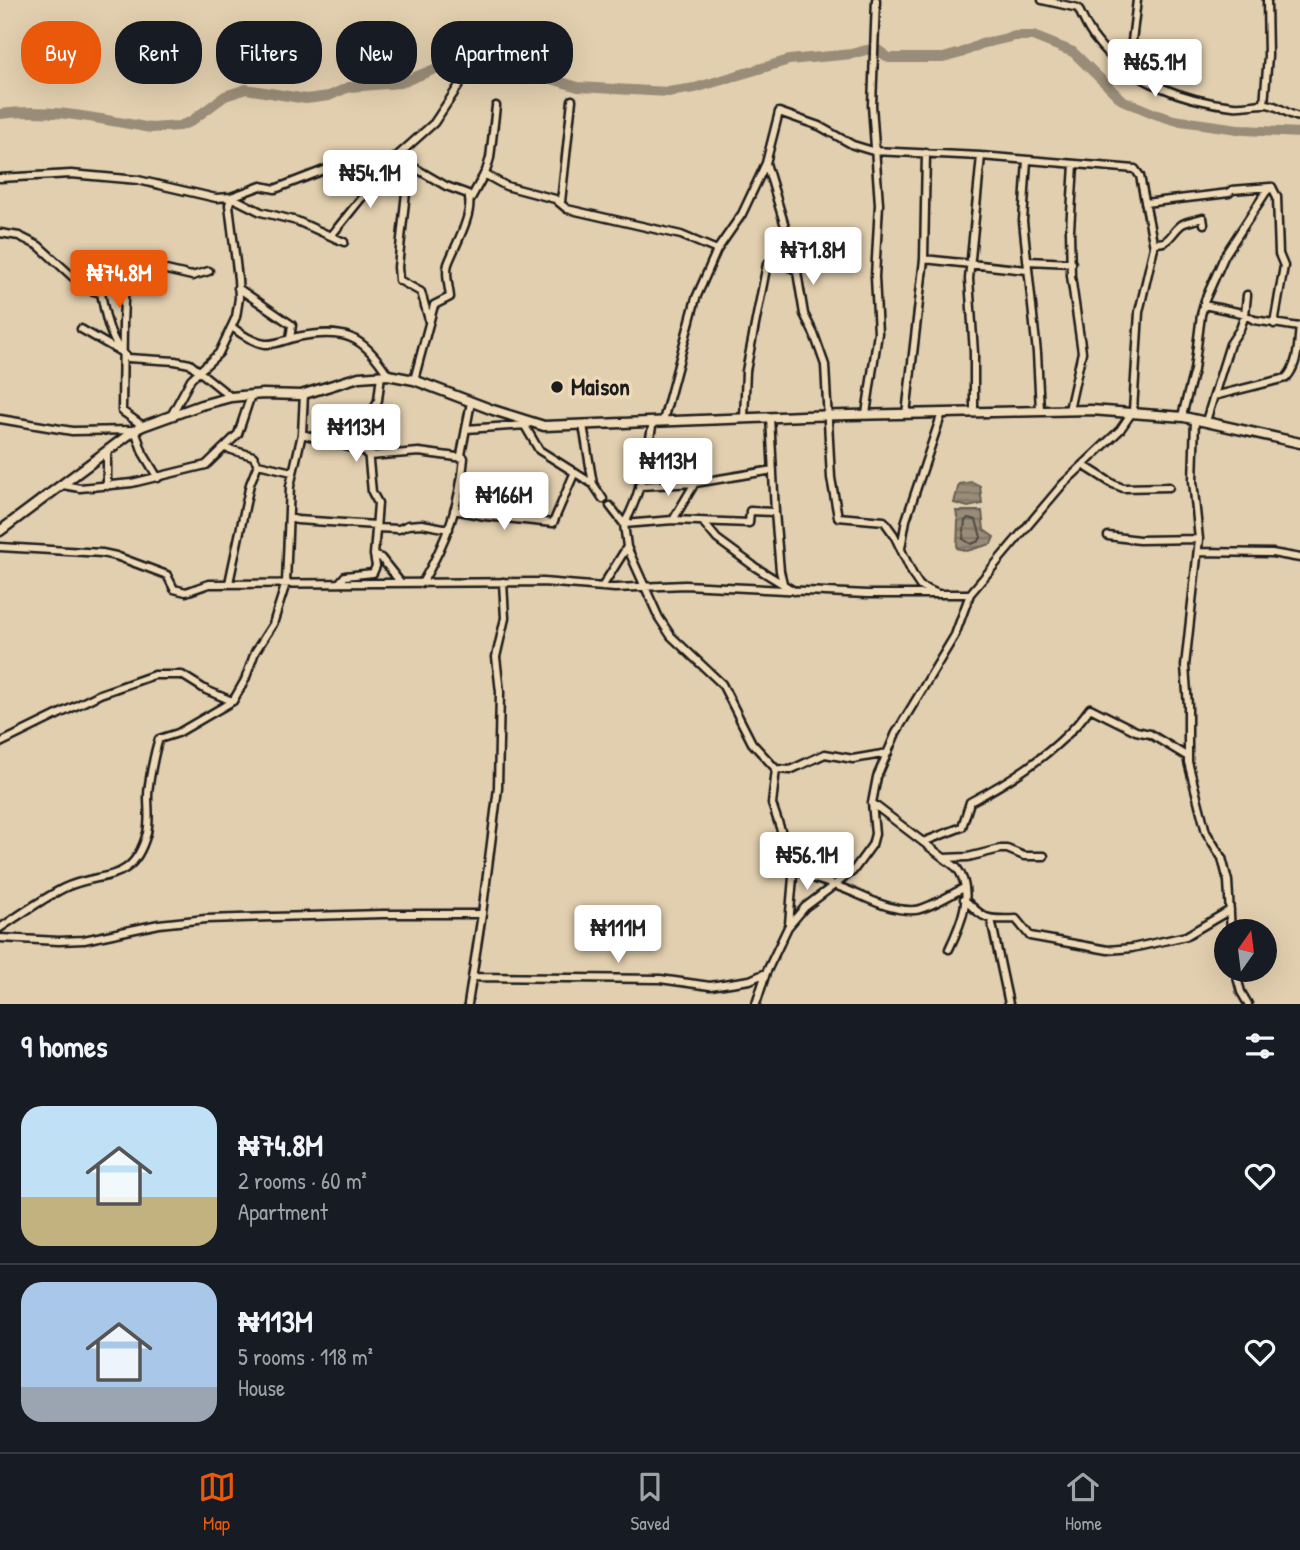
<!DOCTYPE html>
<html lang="en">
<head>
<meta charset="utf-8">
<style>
	body { margin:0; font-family:"Patrick Hand",sans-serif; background:#20242c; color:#f1f3f6; height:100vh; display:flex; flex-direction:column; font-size:26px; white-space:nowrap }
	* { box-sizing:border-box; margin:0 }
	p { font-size:23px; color:#9ea1a6 }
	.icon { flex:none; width:38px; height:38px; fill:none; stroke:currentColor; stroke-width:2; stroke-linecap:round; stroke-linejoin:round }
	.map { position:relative; height:1004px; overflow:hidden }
	.drawer { display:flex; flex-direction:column; background:#171b24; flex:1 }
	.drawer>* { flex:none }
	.guide { position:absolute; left:21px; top:21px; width:700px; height:63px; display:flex; gap:14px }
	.needle { width:46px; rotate:14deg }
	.controls { position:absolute; left:1214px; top:919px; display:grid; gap:14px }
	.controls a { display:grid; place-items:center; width:63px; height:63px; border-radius:50%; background:#171b24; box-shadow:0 7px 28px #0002; font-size:35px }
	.price { position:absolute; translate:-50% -60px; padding:0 16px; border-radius:7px; background:#fff; color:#222; font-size:23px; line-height:46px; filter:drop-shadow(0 2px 4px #0008) }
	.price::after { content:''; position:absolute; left:50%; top:42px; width:21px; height:16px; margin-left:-10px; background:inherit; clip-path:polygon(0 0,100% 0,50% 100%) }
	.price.current { background:#ea580c; color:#fff }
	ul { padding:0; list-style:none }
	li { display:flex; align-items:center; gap:21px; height:175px; padding:0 21px }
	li+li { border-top:2px solid #363941 }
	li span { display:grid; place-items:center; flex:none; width:196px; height:140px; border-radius:21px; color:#555 }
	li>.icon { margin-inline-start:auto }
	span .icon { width:84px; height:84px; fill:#fffc; stroke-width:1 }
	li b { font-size:30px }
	h2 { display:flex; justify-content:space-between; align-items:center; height:84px; padding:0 21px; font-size:30px }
	.pill { padding:0 24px; border-radius:28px; background:#171b24; box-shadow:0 7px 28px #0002; font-size:24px; line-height:63px }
	.pill.current { background:#ea580c; color:#fff }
	.dock { display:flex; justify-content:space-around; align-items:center; height:98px; border-top:2px solid #363941; background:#171b24; font-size:19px; color:#9ea1a6 }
	.dock a { display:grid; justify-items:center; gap:4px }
	.dock .current { color:#ea580c }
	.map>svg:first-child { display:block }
</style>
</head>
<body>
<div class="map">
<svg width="1300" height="1004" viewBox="0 0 1300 1004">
	<defs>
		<pattern id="water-rules" width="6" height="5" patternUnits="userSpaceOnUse" patternTransform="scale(1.75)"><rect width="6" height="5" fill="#998c78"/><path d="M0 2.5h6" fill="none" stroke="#7c7262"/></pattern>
	</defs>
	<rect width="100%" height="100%" fill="#e2cfaf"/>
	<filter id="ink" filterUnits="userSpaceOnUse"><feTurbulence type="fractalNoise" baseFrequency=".0143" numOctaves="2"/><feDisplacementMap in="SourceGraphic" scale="14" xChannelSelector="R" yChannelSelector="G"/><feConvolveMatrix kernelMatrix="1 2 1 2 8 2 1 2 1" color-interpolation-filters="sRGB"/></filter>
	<g filter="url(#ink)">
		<path fill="url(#water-rules)" stroke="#675f53" stroke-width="2" d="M972,482L980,486L982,504L968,507L954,503L959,484Z
			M956,511H982L984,530L994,537L991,544L967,551L957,548L958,521Z"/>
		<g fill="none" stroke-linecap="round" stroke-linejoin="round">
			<path stroke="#4e4941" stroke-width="2" d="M968,518L976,520L981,537L979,541L971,544L963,539L965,521Z"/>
			<path stroke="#998c78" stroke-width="10" d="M0,114C52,107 100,119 151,128L179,126L190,122L225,96L246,89L306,99L329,96L349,87L400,83L440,67L461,62L483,61L512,67L578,87L668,92L695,88L789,60L852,54L866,50H878L889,58H943L961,53L981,44L1015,36H1033L1073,52L1122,100L1155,114L1174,120L1245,130L1300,133"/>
			<g stroke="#1c1c1c" stroke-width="11">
				<path id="minor" d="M1042,0L1078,8C1083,18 1088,31 1096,40C1126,80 1185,101 1233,106C1244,107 1254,104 1265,104C1278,104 1288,116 1300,117
					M1133,73L1132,41L1137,0
					M1264,104L1268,56L1267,0
					M396,157L434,123L462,81
					M1027,160L1023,221L1037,353L1040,410
					M766,163L787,233L792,242L804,314L814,334L825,365L831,478L838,517L884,521L894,535L914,577L920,586L936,593
					M409,164L398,267L399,280L421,292L429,320
					M484,174L506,186L555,199L567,209L681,235L717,250
					M0,178L71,174L138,180L216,198L231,197L261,186L275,189L332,167L387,166L396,157L446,186L468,194C475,213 455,245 448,264C445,273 449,287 450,297L434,305L414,380
					M1272,187L1277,197L1279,254L1284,266L1274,324
					M470,200L486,171L490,158L496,106
					M561,202L572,100
					M1145,203L1229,193L1232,190L1270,187
					M0,233L19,236L39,246L86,289L101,293C105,314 110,344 128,358L175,361L190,364L231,397
					M331,236L387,166
					M1153,242C1169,246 1170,234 1181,225C1186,221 1196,220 1203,218L1204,224
					M924,259L1027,270
					M774,260L798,271
					M1027,261L1072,263
					M238,288L292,325L290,339
					M1204,305L1242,313L1254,320L1299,327
					M232,327C242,335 253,342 265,344C276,345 287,339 297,337C344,328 363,335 388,375
					M81,329L121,352
					M1214,396L1286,378C1299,364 1298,343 1300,326
					M1069,410L1082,352L1071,276L1070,230L1074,164
					M974,412V353L969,279L981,156
					M172,414L191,379L219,353L236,317L239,298L238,279L229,205L231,197L261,212L297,221L344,242
					M866,414L878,333L875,277L879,204L872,105L876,0
					M906,414L924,259L926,153
					M1182,416L1194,370L1201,315L1205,300L1225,255L1266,192L1272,187
					M770,417L775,512L780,571L783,583
					M744,418L746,371L767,264L782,257L795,254
					M0,419L72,431L135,430L143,453L158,478
					M1195,419L1193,481L1199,539L1185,666L1188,706V762L1206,832L1222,858L1228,881L1231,931
					M1206,421L1230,344L1240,329L1245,315L1247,295
					M583,425L593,484L603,499
					M143,426L122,411L123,324L125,277L147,269L166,270L192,276L209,271
					M525,426L539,450L593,484
					M466,429L527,425
					M302,434L363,451L369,456L419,452L464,458
					M225,448L253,456L258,464L292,472
					M107,452V486
					M1083,465L1113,484L1123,488L1169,487
					M63,485L80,488L132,483L206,465L238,434L251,395
					M639,486L695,483L773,470
					M610,506L624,524L627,547L659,618L671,636L722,684L752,743L776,769L790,770L825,754L853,759L888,753
					M454,510L485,516L553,523L574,474
					M289,518L297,520L376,525
					M673,520L695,483
					M703,522L717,539L755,567L794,591
					M624,524L673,520L749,523L750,511L775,512
					M624,524C642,494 646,456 653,422
					M376,528L399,529L408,525L422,524L449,529
					M1108,536L1139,540L1199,539
					M0,547L102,553L116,556L167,575L174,589L186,592L209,584L543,582L615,588L685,585L867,594H970L1063,484L1120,430L1133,411L1139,312L1154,247L1140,176L1135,169L981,156L873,151L853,145L819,126L779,112L766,163L742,214L717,250L696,298L663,421
					M901,548L906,520L942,413
					M1198,552L1272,553L1300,558
					M374,555L381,558L401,583
					M229,583L250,484L258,464
					M339,583L345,576L373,573L376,566L374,555L378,503L372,492L367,440L371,417L378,400L381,375
					M422,583C446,542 460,505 464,458L461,455L471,402
					M602,587L627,547
					M0,743L100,694L154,675H182L206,690L232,701
					M776,769L772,804L790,857L793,877L789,924
					M872,803L957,868C975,892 961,924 949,949
					M923,842L962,827L970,802C1012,780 1062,748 1090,708L1136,731L1150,734L1188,757
					M944,858L968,857L1000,849H1007L1024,856H1044
					M792,867C810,879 817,879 837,886C861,894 888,912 915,910C928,909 951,894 964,888
					M964,899C985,920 986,920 1016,919L1030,936L1108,950L1132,948L1186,936L1230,910
					M991,919L1009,1004
					M0,928C21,914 42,899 64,888C102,870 132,887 147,833C150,819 148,810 148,796C148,785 155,749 159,739L178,733L233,701L245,680L255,652L273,624L286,583L290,486L302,434L304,394
					M0,938L59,941L84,940L159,924L206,919L383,914H482
					M1235,970L1241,992L1248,1004
					M473,977L660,979L710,986L750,980L766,973
					M468,1004L482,914L498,788L500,692L496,657L505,618L503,582
					M756,1004L766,973L788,927L805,907L853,871L872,845L875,834L872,803L877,777L896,733L955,635L970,594"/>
			</g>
			<g stroke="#1c1c1c" stroke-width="13">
				<path id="tertiary" d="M0,531L135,430L143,426L201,405L231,397L263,394L301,395L359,377L388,375L414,380L493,410L544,426L803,416L1091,410L1184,417L1300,443"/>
			</g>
			<use href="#minor" stroke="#efdab8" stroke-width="6"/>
			<use href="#tertiary" stroke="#efdab8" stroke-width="8"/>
		</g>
	</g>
	<circle fill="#1c1c1c" stroke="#efdab8" stroke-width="2.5" cx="557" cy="387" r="7"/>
	<g text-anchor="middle" stroke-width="7" stroke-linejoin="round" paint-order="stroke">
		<g font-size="24" font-weight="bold" fill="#1c1c1c" stroke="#efdab8" text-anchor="start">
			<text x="571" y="395">Maison</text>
		</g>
	</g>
</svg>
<div class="controls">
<a><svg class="needle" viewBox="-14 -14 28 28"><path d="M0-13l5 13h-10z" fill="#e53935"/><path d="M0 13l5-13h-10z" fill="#9ea1a6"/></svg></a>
</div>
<b class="price" style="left:1155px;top:99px">₦65.1M</b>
<b class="price" style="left:370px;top:210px">₦54.1M</b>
<b class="price" style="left:813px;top:287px">₦71.8M</b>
<b class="price current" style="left:119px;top:310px">₦74.8M</b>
<b class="price" style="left:356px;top:464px">₦113M</b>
<b class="price" style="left:668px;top:498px">₦113M</b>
<b class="price" style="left:504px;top:532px">₦166M</b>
<b class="price" style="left:807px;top:892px">₦56.1M</b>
<b class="price" style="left:618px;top:965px">₦111M</b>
<div class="guide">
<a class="pill current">Buy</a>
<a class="pill">Rent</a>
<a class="pill">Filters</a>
<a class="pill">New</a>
<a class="pill">Apartment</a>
</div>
</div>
<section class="drawer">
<h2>9 homes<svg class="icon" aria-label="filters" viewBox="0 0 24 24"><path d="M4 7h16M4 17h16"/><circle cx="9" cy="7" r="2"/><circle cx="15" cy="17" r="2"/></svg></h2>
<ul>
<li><span style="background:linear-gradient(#bfe0f5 65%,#c2b280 0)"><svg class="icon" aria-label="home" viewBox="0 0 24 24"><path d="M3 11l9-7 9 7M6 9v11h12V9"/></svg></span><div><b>₦74.8M</b><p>2 rooms · 60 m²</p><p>Apartment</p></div><svg class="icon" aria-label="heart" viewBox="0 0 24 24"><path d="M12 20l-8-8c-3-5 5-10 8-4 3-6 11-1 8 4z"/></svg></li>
<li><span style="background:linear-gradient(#a9c7e8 75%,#9aa5b1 0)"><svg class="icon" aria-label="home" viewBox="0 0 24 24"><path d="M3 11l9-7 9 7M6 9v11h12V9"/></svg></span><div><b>₦113M</b><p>5 rooms · 118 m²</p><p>House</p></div><svg class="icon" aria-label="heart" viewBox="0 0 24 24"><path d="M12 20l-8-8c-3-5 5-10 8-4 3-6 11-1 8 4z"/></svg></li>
</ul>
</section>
<nav class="dock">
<a class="current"><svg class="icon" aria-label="map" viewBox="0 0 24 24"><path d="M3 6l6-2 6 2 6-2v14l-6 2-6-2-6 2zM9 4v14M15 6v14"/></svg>Map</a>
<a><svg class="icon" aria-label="saved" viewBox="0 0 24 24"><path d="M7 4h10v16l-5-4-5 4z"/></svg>Saved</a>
<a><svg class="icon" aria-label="home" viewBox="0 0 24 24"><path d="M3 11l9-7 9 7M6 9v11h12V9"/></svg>Home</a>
</nav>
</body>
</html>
